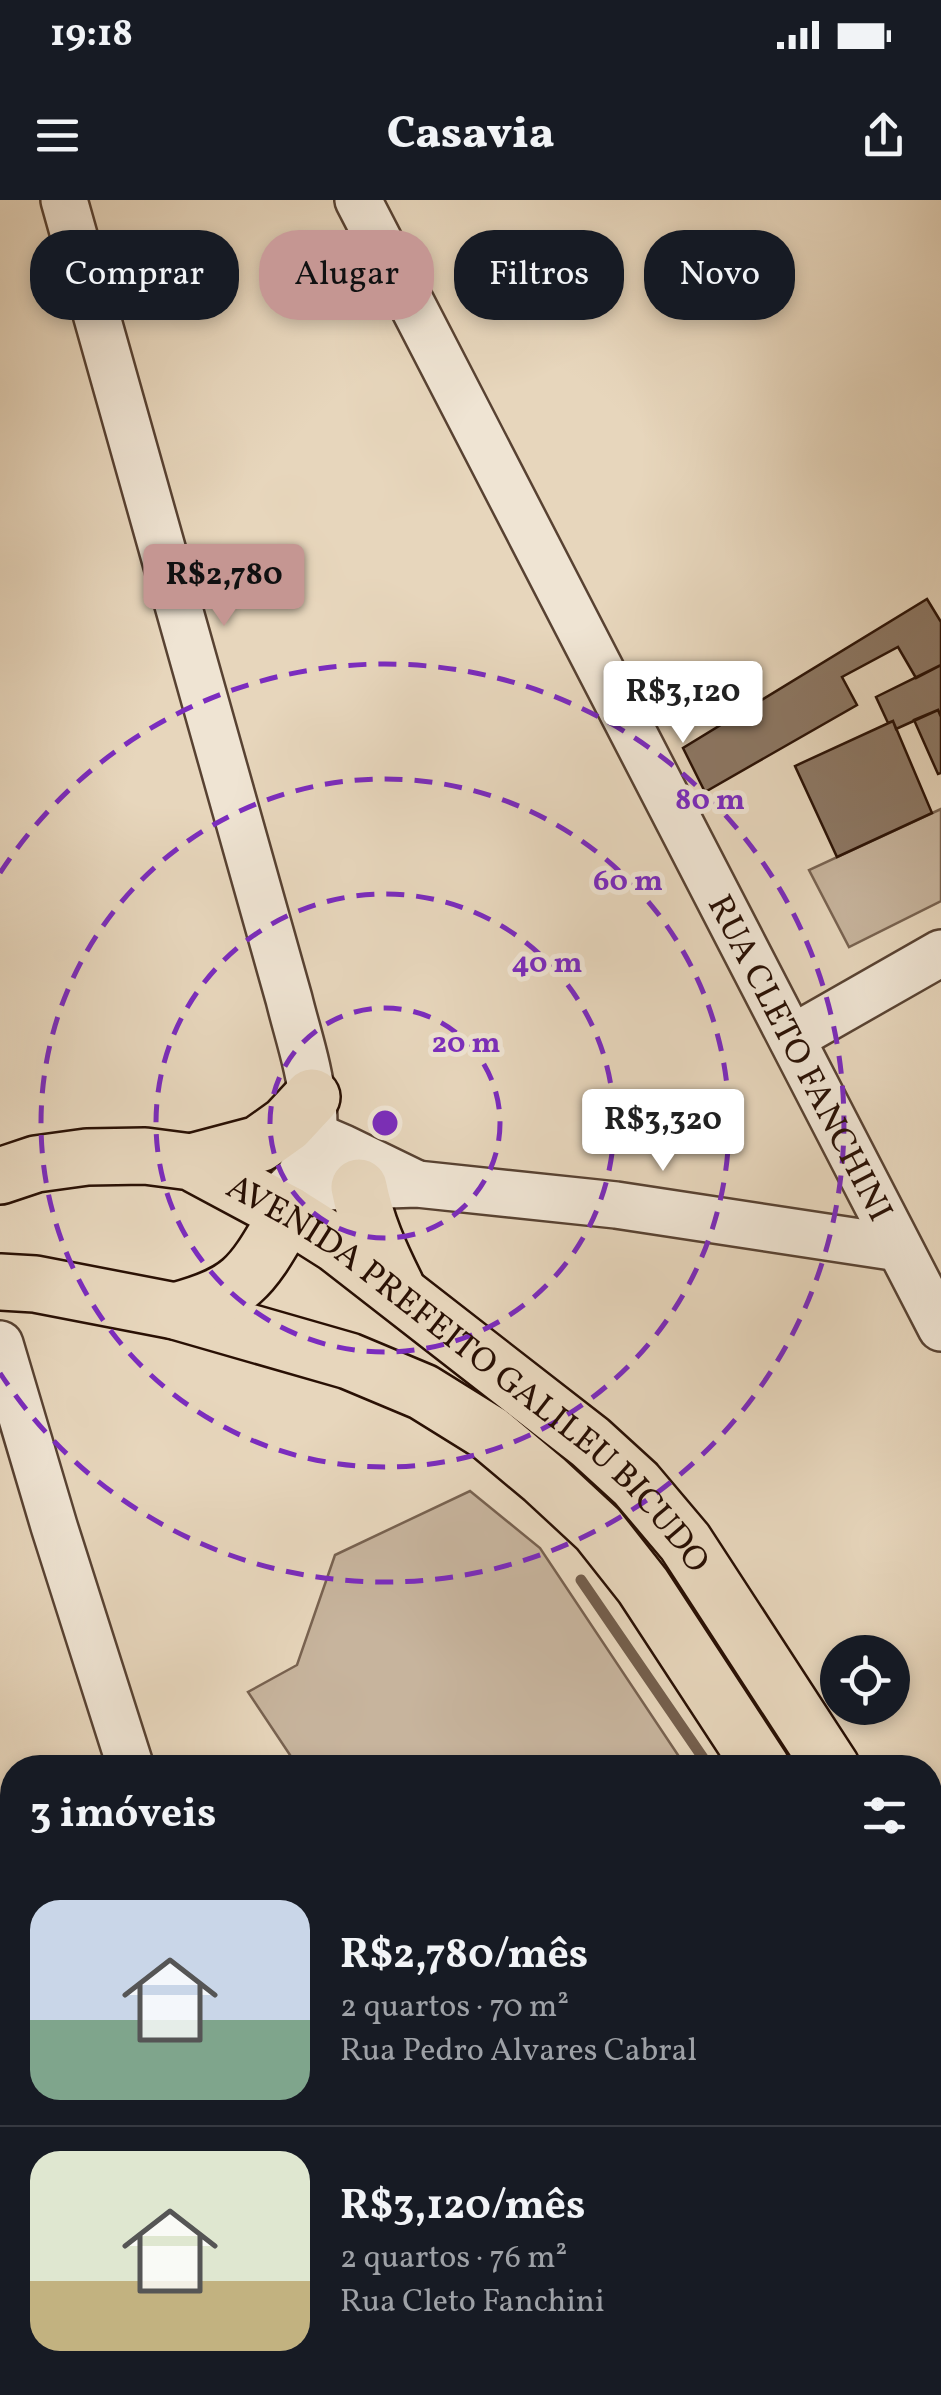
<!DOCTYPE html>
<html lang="pt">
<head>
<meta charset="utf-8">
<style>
	body { margin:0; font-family:Vollkorn,serif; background:#242831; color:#f1f3f6; height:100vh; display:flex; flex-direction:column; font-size:38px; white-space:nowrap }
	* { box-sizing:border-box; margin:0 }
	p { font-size:32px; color:#9ea1a6 }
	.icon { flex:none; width:55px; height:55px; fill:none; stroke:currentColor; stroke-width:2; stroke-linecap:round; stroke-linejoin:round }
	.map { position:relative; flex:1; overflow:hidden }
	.drawer { position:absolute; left:0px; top:1555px; width:942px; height:640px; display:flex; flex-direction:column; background:#171b24; border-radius:40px 40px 0 0; box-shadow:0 5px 15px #0003 }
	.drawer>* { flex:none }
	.top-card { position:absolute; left:30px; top:30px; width:882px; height:90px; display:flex; gap:20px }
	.fabs { position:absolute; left:820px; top:1435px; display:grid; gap:20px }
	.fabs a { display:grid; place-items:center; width:90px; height:90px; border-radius:50%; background:#171b24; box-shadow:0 5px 15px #0003; font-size:50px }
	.price { position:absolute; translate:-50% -85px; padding:0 22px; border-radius:10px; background:#fff; color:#222; font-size:32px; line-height:65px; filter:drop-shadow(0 2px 5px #0008) }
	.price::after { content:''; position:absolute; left:50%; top:60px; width:30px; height:22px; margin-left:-15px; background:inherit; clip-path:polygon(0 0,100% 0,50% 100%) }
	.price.current { background:#c59692; color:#111 }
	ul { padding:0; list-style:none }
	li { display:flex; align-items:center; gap:30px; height:250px; padding:0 30px }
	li+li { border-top:2px solid #363941 }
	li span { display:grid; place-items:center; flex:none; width:280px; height:200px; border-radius:30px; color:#555 }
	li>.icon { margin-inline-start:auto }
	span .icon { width:120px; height:120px; fill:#fffc; stroke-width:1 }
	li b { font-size:42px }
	h2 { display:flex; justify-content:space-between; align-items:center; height:120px; padding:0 30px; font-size:42px }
	.chip { padding:0 35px; border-radius:40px; background:#171b24; box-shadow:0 5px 15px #0003; font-size:35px; line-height:90px }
	.chip.current { background:#c59692; color:#111 }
	.status { display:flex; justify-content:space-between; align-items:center; height:70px; padding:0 50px; background:#171b24; direction:ltr }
	.status svg { height:28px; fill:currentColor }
	header { display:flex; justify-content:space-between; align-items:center; height:130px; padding:0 30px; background:#171b24; font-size:45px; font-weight:800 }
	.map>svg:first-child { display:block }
</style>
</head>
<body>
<div class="status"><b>19:18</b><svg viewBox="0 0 49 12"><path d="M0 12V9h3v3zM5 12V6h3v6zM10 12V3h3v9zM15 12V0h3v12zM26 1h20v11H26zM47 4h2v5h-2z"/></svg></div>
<header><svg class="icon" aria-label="menu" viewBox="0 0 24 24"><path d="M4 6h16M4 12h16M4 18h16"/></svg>Casavia<svg class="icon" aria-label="share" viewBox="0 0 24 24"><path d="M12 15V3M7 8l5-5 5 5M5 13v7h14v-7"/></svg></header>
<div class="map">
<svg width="941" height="2195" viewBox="0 0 941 2195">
	<rect width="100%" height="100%" fill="#e7d6bc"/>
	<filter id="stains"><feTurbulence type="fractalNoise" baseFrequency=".002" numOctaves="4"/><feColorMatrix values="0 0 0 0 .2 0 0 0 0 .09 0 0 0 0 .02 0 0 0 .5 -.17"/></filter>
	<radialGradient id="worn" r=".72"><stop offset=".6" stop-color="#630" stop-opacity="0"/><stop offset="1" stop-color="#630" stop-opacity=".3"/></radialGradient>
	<path fill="#c7b49d" stroke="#786250" stroke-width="2.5" d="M941,609V701L849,747L809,670Z
		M470,1291L540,1348L686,1567H298L248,1492L297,1465L335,1355Z"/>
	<path fill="#a6937d" stroke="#745f4d" stroke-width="2.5" d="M930,2033L941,2049V2195H652L650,2183L930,2182Z"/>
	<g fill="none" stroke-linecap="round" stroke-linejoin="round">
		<path stroke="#745f4d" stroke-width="11" d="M581,1380L710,1568
			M209,2195L225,2182"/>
	</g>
	<path fill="#8c7764" stroke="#291004" stroke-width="2.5" d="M927,399L941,422V465L916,478L898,447L842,477L857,505L705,592L683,548Z
		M941,465V517L938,510L896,529L893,521L888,523L876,497Z
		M938,510L941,517V573L938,574L914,520Z
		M893,521L932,613L837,657L795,566Z"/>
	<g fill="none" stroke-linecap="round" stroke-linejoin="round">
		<g stroke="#584232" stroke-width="50">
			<g id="street">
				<path d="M64,0L289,799C302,853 335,936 294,983C287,991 277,998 270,1004"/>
				<path id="s1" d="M358,0L941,1128"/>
				<path d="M792,838L941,753"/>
				<path d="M287,924L343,948L415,983"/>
				<path d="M327,987L417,984L616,1005L899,1048"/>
				<path d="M0,1144L54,1326L131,1568"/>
				<path d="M292,2182L298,2195"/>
				<path d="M95,2195L112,2182"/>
			</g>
		</g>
		<g stroke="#291004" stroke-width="60">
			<g id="primary">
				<path d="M191,962L259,944L287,924L312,897"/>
				<path id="s2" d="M0,976L36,964L87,957L145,956L191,962L288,1014L337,1045L590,1242L636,1284L685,1342L832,1568"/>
				<path d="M359,987C366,1023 380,1054 396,1086"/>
				<path d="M0,1082L35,1084L175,1111L349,1161L423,1192L489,1233L544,1279L598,1329L643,1386L762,1568"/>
				<path d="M175,1111C246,1092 252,1075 288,1014"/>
				<path d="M930,1724L941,1744"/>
				<path d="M930,1843L941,1863"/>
			</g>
		</g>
		<path stroke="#291004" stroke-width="6" stroke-dasharray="8 5" stroke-linecap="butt" d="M930,1958L941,1976
			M170,2195L171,2182"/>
		<use href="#street" stroke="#efe4d3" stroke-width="45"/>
		<use href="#primary" stroke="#e7d6bc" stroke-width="55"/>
	</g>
	<g fill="none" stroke="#7b2cbf" stroke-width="5" stroke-dasharray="18 12">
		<circle cx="385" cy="923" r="115"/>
		<circle cx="385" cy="923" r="229"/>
		<circle cx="385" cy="923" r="344"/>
		<path d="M0 673A459 459 0 1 1 0 1173"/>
	</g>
	<g text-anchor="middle" stroke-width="10" stroke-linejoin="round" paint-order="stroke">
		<g font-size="35" fill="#291004" stroke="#efe4d3">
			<text dy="12" stroke="none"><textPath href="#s1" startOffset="965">RUA CLETO FANCHINI</textPath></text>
			<text dy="12" stroke="none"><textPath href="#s2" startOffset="545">AVENIDA PREFEITO GALILEU BICUDO</textPath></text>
		</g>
	</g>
	<circle cx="385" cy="923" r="15" fill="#7b2cbf" stroke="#efe4d3" stroke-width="5"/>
	<g font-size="30" text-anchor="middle" font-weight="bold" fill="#7b2cbf" stroke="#efe4d3" stroke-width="10" stroke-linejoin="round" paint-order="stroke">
		<text x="710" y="609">80 m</text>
		<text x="628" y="690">60 m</text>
		<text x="547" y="772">40 m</text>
		<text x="466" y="852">20 m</text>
	</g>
	<rect width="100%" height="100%" filter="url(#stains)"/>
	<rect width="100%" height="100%" fill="url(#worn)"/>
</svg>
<div class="fabs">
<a><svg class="icon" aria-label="locate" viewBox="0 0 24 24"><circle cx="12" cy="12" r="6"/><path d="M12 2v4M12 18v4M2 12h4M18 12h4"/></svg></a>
</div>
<b class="price current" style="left:224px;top:429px">R$2,780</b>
<b class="price" style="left:683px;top:546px">R$3,120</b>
<b class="price" style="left:663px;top:974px">R$3,320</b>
<div class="top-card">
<a class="chip">Comprar</a>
<a class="chip current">Alugar</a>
<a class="chip">Filtros</a>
<a class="chip">Novo</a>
</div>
<section class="drawer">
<h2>3 imóveis<svg class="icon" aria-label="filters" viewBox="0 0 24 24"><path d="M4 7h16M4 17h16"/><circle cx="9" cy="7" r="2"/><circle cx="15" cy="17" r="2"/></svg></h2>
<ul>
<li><span style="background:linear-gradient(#c9d6e8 60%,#7fa58c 0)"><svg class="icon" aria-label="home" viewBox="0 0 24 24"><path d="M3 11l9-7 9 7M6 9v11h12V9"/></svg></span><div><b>R$2,780/mês</b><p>2 quartos · 70 m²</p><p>Rua Pedro Alvares Cabral</p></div></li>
<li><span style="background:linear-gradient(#dfe7d0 65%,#c2b280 0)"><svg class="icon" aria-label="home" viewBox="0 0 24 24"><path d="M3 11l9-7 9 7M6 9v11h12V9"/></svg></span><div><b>R$3,120/mês</b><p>2 quartos · 76 m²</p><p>Rua Cleto Fanchini</p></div></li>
</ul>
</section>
</div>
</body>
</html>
